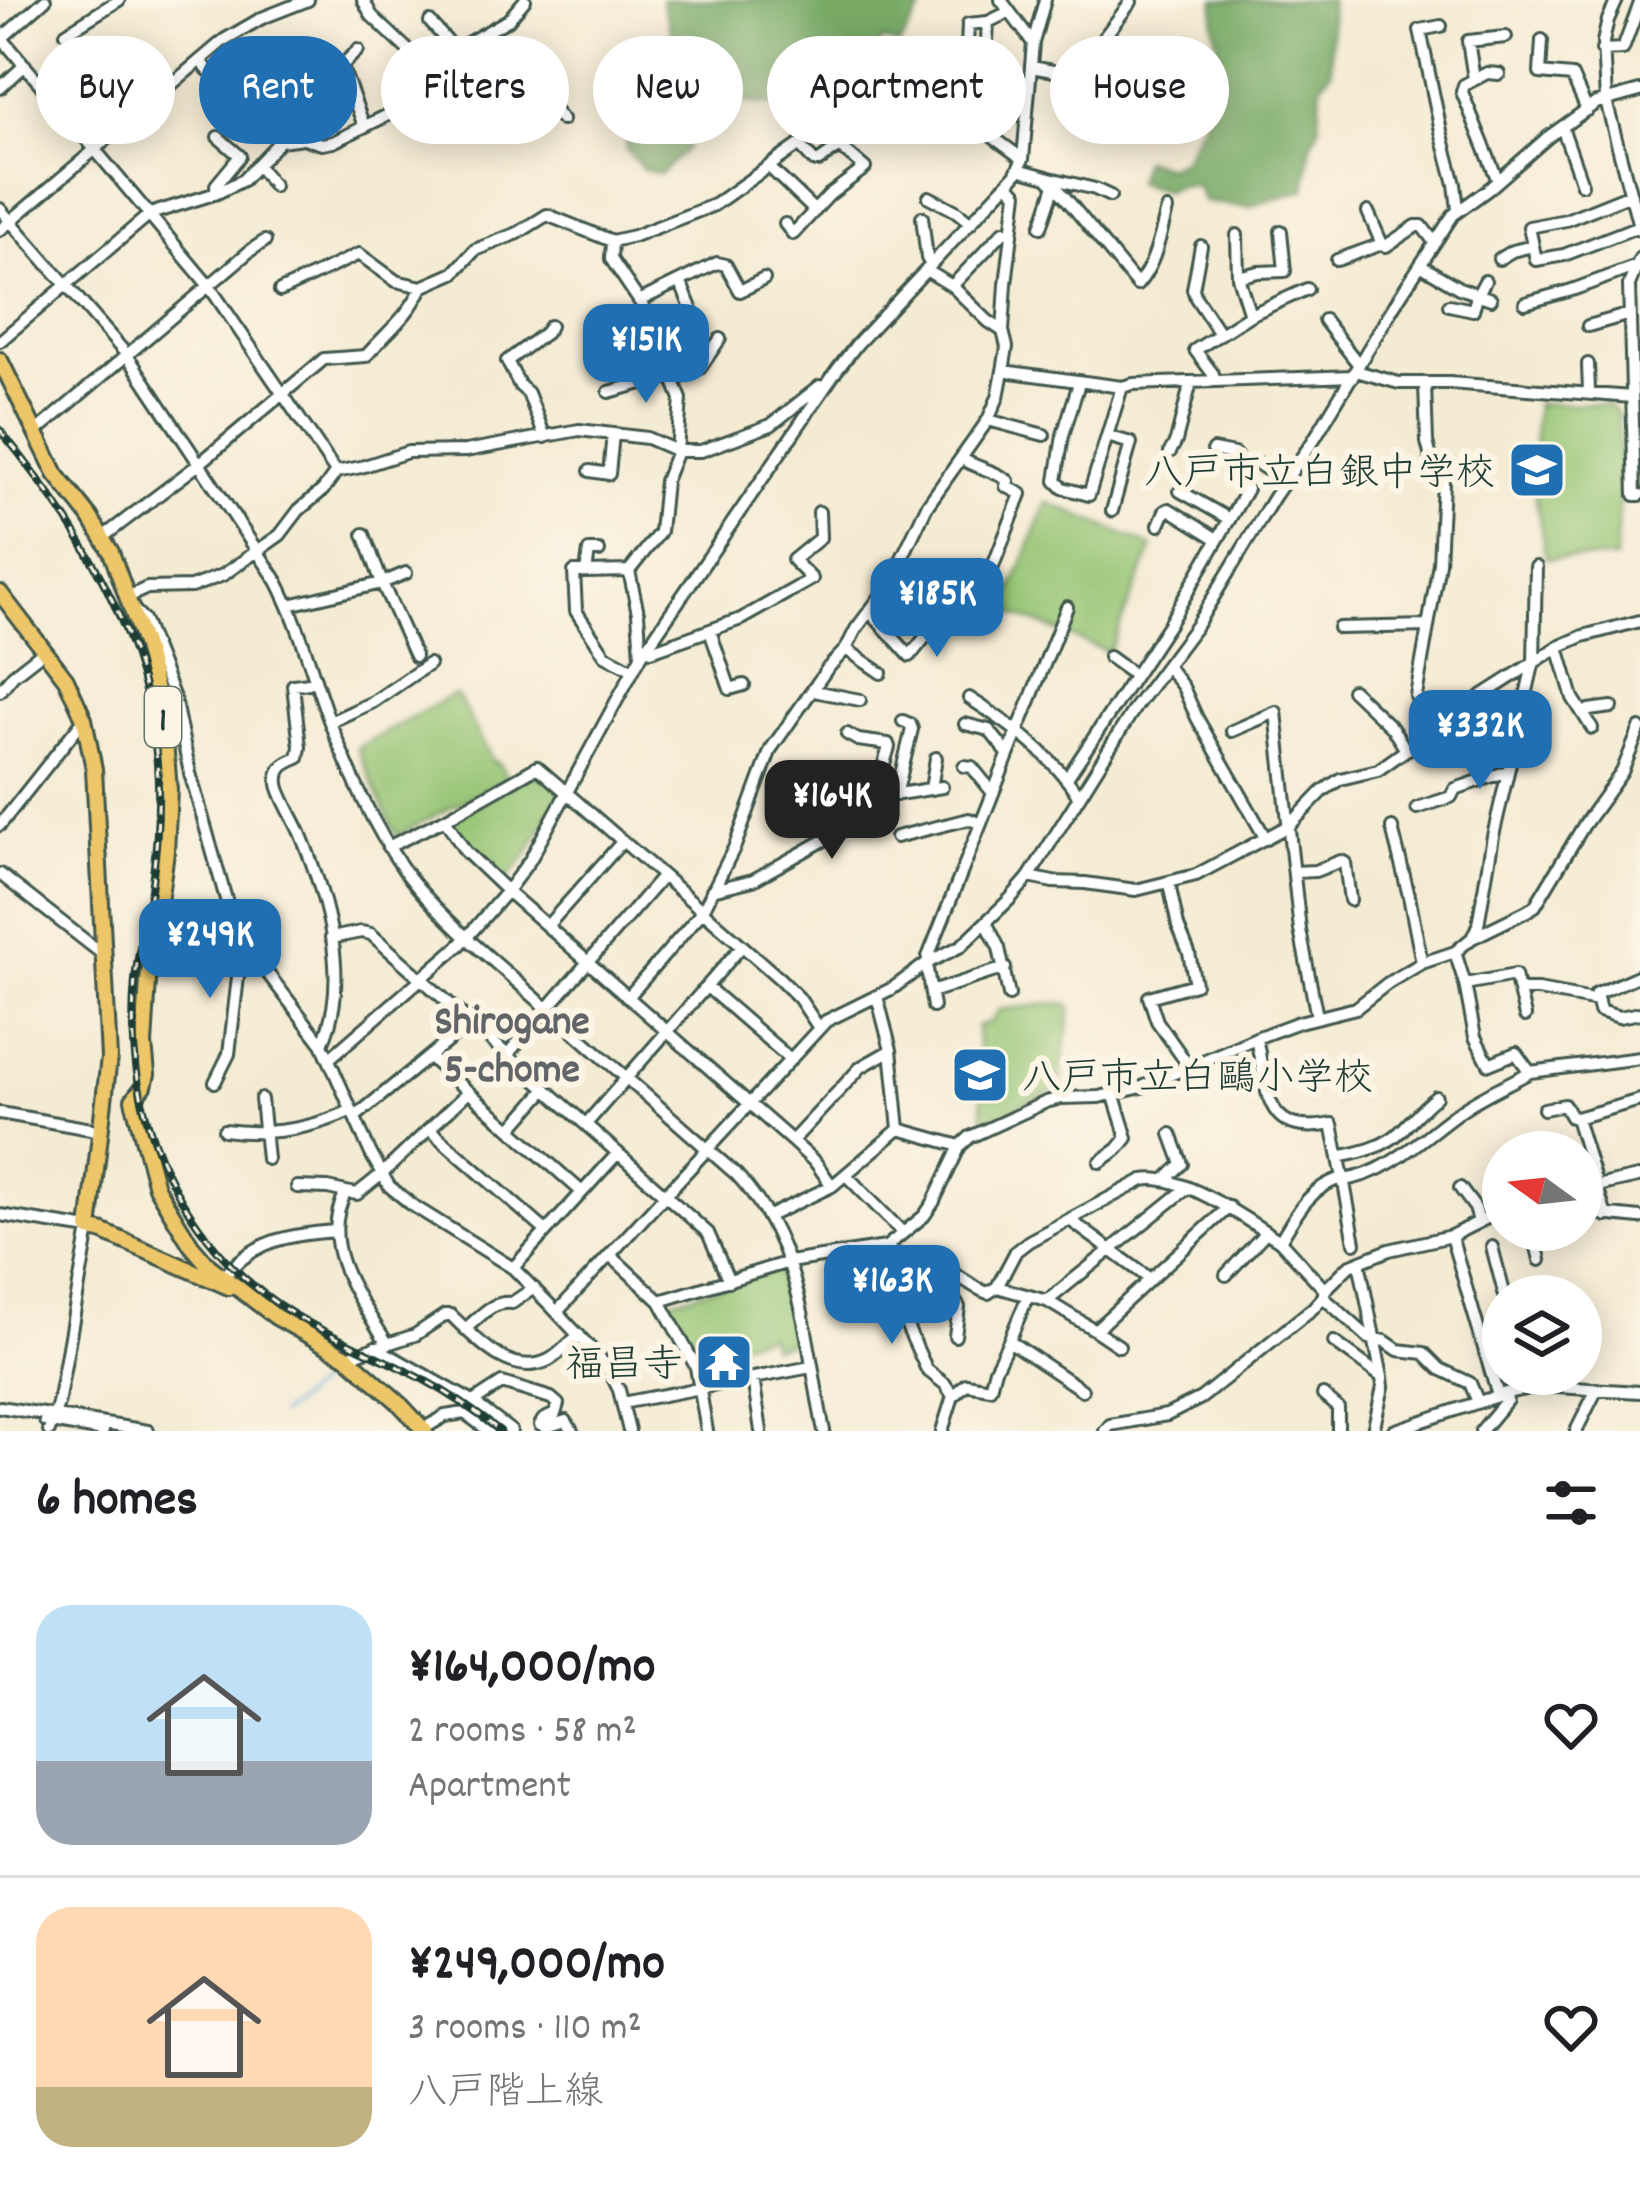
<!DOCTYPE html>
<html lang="en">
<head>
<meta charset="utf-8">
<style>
	body { margin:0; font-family:Dekko,"Klee One",sans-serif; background:#f2f2f2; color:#202124; height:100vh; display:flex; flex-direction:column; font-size:45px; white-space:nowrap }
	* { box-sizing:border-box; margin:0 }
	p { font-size:39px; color:#757577 }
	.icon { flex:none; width:66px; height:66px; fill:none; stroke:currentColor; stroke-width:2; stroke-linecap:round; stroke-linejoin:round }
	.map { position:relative; height:1431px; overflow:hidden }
	.side { display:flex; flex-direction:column; background:#fff; flex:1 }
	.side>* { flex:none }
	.hud { position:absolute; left:36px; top:36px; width:1569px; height:108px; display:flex; gap:24px }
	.needle { width:78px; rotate:285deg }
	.tools { position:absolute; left:1482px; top:1131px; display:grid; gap:24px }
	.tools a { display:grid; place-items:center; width:120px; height:120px; border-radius:50%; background:#fff; box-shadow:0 6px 30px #0003; font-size:60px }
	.price { position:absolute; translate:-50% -102px; padding:0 27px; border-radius:24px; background:#1f6fb2; color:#fff; font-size:39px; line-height:78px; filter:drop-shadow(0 3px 6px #0008) }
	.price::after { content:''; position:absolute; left:50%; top:72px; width:36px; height:27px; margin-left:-18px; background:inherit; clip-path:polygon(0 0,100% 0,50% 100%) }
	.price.selected { background:#222; color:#fff }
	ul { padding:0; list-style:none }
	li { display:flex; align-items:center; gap:36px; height:300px; padding:0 36px }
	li+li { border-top:3px solid #e0e0e0 }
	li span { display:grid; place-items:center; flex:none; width:336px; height:240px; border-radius:36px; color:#555 }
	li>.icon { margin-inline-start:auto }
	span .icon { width:144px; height:144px; fill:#fffc; stroke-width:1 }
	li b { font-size:51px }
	h2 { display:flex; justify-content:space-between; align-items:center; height:144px; padding:0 36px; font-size:51px }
	.pill { padding:0 42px; border-radius:54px; background:#fff; box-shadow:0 6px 30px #0003; font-size:42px; line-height:108px }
	.pill.selected { background:#1f6fb2; color:#fff }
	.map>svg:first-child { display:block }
</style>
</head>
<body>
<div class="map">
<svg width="1640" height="1431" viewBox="0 0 1640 1431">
	<rect width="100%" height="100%" fill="#fcf5e5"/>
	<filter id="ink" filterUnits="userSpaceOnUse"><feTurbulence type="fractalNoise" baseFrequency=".00833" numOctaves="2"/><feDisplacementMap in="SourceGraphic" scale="24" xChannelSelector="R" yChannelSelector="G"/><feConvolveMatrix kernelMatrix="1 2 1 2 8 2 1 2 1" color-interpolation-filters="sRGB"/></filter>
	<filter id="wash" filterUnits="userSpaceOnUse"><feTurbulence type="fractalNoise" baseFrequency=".004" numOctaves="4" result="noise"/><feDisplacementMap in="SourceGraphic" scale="48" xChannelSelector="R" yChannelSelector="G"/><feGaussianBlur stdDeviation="2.7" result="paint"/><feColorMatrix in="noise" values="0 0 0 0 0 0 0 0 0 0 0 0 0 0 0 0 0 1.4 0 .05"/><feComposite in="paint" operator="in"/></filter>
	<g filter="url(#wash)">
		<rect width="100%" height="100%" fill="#f4ebd3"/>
		<path fill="#96c575" stroke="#5a8154" stroke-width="3" d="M1536,403L1608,404L1618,415L1620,492L1615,559L1546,558L1533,483Z
			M1047,502L1153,547L1109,652L1004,610Z
			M453,695L458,697L494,763L498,762L507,778L396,836L357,748Z
			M534,772L560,790V795L526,857L504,882L467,849L450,818Z
			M1057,1003L1068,1004L1071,1009L1059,1088L988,1119L983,1117L977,1026L990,1023L999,1010Z
			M778,1269L795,1341L772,1347L769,1335L693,1353L668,1301Z"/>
		<path fill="#78aa66" stroke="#4c744d" stroke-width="3" d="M661,0H927L899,46L883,40L852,77L873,102L856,119C836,119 825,113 810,101L774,105L726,100L707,104L685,120L688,147L660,174L643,169L626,149C627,111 646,110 674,91L671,31Z
			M1215,0H1330L1331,71L1321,84L1319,127L1311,144L1305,189L1249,207L1204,202L1196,185H1178L1166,191L1136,182L1143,159L1167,167L1184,158L1210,109L1220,57L1214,23Z"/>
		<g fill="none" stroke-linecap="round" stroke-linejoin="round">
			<path stroke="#71aee3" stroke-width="3" d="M280,1415L343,1363"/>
		</g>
	</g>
	<g filter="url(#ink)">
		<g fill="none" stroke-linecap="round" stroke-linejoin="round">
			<g stroke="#3f574c" stroke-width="16">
				<path id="minor" d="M363,0L372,16L409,51L435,83
					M1001,0L1033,43
					M1617,0L1608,20L1603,42L1606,101L1640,230
					M430,22L455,50
					M1441,26L1420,30L1441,131L1455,184L1458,209
					M66,33L119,0
					M0,36L209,286L336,472
					M2,38L45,0
					M1542,40L1540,73L1572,76L1587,110
					M465,44L504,117L542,97L562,120
					M1602,50L1623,49L1640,3
					M201,61L208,70L233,87L241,80L272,96
					M342,67L364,126
					M1031,67L1075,75L1131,2
					M1474,79L1468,41L1506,37
					M0,88L25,65
					M306,100L307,76L323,57
					M964,116L968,24L988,22L1009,12
					M1562,127L1582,184
					M982,131L988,22
					M280,141L279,137L306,100L358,50
					M257,165L274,186
					M769,167L815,211
					M1018,169L1047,177L1055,185L1137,285C1155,266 1160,235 1167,210
					M1050,178L1095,189L1110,196
					M1498,181L1462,92L1464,85L1487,73L1499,74
					M217,193L216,185L240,156L218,137
					M1631,194L1566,220L1529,227L1536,260L1564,255L1639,226
					M929,197L956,211L971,223
					M0,209L127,355L277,581C300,625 312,674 329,720C349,771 372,825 404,870C422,895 444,916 467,938L737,1175C803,1246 805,1340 824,1431
					M1368,212L1382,244L1386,246L1416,226H1422L1435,243
					M922,217L927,258L931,265
					M785,224L793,234L829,195L865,168L839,146
					M1041,227L1055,185
					M0,230L224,40L262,18L308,0
					M1237,235L1238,277
					M612,241L611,259L652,320L657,339L681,399L677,451L665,481L660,532L629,571L638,613L641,656
					M1201,246L1193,289L1196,298L1220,334
					M1640,258L1629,285L1635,495H1640
					M1499,259L1512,251L1533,246
					M1337,260L1382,244
					M1420,265L1459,288L1491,299
					M680,281L697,323
					M952,286L1004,231
					M280,291L359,254L396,281L422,287
					M639,301L717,263L726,265L740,291L764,279
					M1525,303L1572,290L1634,267
					M1449,305L1473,310L1477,296L1485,281
					M1250,315L1238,277L1258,272L1285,271L1281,231
					M1324,320L1359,365
					M1588,326L1630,314
					M1003,331L1006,284L1017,193L1008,183
					M0,341L150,214L217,193L243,180L280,141L303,138L322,144L333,142L390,114L405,112L413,107L428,76L455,50L508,20L525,0
					M1588,364L1589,392
					M1003,371L1122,387L1133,384L1353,376
					M1356,371L1399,383H1449L1632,397
					M1214,380L1213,374L1195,350L1250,315L1307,289
					M673,381L700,368L720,339
					M1079,383L1063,435L1056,481L1063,488L1089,495L1122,387
					M1425,385L1427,442L1431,458L1443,482L1439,563L1416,696L1435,735
					M609,392L671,375
					M988,420L1044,435
					M36,432L251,250L265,241
					M1107,436L1131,443L1112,511
					M545,437L528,393L520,386L507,361L545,333L550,326
					M1170,452L1176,441L1191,382
					M962,459C976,468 997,471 1008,481L1006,486L1021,494L990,574
					M1258,464L1285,481
					M590,471L609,474L613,434
					M1180,491L1229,519
					M1159,525L1165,511L1169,509L1217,539
					M364,534L382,583L415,656
					M103,537L199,464L324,359L366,356C387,332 409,316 422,287L454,273L475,250L518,233L547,215L612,241L634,236L714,205L799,145L814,161H819C832,152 845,143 857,133C870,122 892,93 909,91C932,88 1001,144 1023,159
					M599,551H589L586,572H574L576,611L605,655L633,670
					M586,572L629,571
					M128,597L147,588L191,587L223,575L280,535L299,510L323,490L336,472L361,467L408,452L466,451L579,430L647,438L677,451H701L771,425L820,386
					M289,605L382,583L406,573
					M133,609L143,619L174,698L190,773L235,931L322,1044L371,1154L389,1186L412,1205L513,1268L550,1305L599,1357L610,1372L619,1390L629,1431
					M870,612L910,656L931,630L889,585
					M1339,628L1428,626
					M710,631L730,689L744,685
					M1558,647L1573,698L1592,728
					M646,648L651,651L741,619L812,579L793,560L820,538L819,512
					M846,649L881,673
					M1109,657L1134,675
					M1167,666L1183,687L1197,718L1266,839
					M309,683L293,685L300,747L298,758C285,763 276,768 278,784C279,795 296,822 301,835C326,896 352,980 322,1044
					M1352,690L1392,728L1406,750
					M0,691L13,675L45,650
					M814,691L860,700
					M969,698C1011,725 1052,754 1079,797
					M1583,714L1589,710L1612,707
					M330,722L373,702L429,664
					M965,724L989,730L1008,754
					M1232,731L1276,712L1300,930L1317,1017
					M847,734L858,740L888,744L889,747L874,798
					M964,766L972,767L993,793
					M1067,778L1169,624L1247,489L1232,480L1229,475L1236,456L1234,454L1213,450
					M931,789L936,758
					M896,795L912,729L910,724L903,721
					M1417,808L1451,797L1455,789L1508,771
					M445,819L465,851L507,891L792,1141L816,1163L832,1186
					M0,825L84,719
					M1392,828L1409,896L1422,963
					M896,837L969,819L981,824
					M388,847L445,819L537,767L663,876L507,1055
					M1295,872L1315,871L1341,861L1345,863L1350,900
					M0,874L105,956
					M663,876L780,979L799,998L819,1028
					M1029,877L1053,882L1085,883L1136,890L1196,875L1290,825L1323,791L1340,779L1378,770L1406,750L1447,730L1483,695L1558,647L1583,636L1640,621
					M1169,884L1178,926L1189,953L1195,984L1149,997L1157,1021L1190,1068
					M712,890L753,880L828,838L874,798L942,787
					M986,922L999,948L1009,995
					M548,925L622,842
					M331,938L361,932L371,934L708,1233L729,1281
					M1472,938L1478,925L1493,836L1534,661L1536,567
					M1455,952L1465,984L1475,1037L1489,1064L1516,1053L1530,1072L1640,1058
					M1640,975L1596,994L1600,1011L1619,1017L1640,1013
					M1465,984L1515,975L1525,1016
					M707,987L789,1058
					M1520,990H1538L1598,1001
					M931,992L1005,968
					M629,996L702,912L735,846L771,749L827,669L846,649L856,629L889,585L927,506L988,420L998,397L1003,371L1007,347L1003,331L988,321L952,286L926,270
					M877,996L891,1050L899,1129L960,1146
					M933,1007L927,969L928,957L1067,607
					M429,1057L582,1192
					M330,1058L460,945L507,891L530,860L641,656L837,370L857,344L1015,175L1023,159L1033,43L1045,0
					M215,1082L229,1054L240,960L247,948
					M261,1099L267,1159
					M1544,1109L1564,1105L1571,1117L1576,1118
					M0,1113L102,1131
					M355,1117L470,1023
					M586,1124L742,946
					M429,1129L546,1231
					M511,1129L546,1089
					M224,1130C268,1136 312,1129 352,1110
					M792,1141L861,1067L891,1050
					M1339,1157C1361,1152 1385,1147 1401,1131C1413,1119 1423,1107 1436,1097
					M1100,1162L1118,1149L1127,1138L1113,1093
					M846,1175L903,1233
					M1498,1177L1503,1189
					M1343,1178L1355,1243
					M1165,1180L1182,1164L1171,1134
					M1343,1180C1391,1174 1425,1134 1464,1108C1485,1094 1508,1084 1530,1072
					M1597,1186L1638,1177
					M297,1187L328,1188L346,1192
					M1460,1188L1475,1208L1479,1221
					M1581,1212L1640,1218
					M0,1215L89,1229L58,1404L49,1431
					M769,1216L832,1186L899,1129
					M1606,1216L1576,1118L1640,1100
					M1070,1220L1150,1279
					M1533,1230L1540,1260
					M1451,1236L1498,1396
					M1280,1241L1325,1290
					M886,1247C903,1261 922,1264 943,1269C958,1273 972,1288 988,1293L997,1287L1047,1301L1095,1330L1229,1207
					M1492,1247L1505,1296
					M891,1252L898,1307L927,1370L945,1384L953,1396L942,1431
					M610,1255L660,1301L696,1367L707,1431
					M1359,1262L1382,1377L1383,1387L1373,1431
					M513,1268L618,1153
					M945,1269L944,1285L959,1307L955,1336
					M1226,1275L1266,1232
					M223,1278C254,1240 287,1235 334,1231
					M997,1287L1016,1251L1029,1241L1143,1180C1181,1172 1247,1220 1280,1241C1296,1214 1310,1186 1343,1178L1332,1124C1263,1138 1268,1091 1256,1038
					M1028,1296L1009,1341L1082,1390
					M1323,1297L1369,1338L1385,1341L1398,1350L1424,1353L1440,1369L1470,1383L1478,1402
					M660,1301L789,1262L886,1247L924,1216L933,1203L960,1146L970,1137L1046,1102L1061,1098L1099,1097L1142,1087L1256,1038L1299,1022L1356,1008L1388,983L1422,963L1455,952L1472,938L1527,911L1535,906L1584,825L1622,772L1640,728
					M1047,1301L1186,1189
					M557,1312L826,1021L893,988L927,963L961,946L1010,899L1029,877L1136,706L1196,626L1274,497L1313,441L1400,296L1453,215L1490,188L1548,137L1596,103L1640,91
					M465,1329C480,1317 492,1300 512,1303L534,1288
					M1095,1330L1119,1346
					M1334,1342L1382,1377
					M387,1343C359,1298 317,1246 346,1192L357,1194L382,1174L468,1092
					M375,1347L473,1402L511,1431
					M347,1357L415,1335L445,1315H451C475,1338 511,1379 549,1360C559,1355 570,1342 579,1335
					M753,1378L761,1431
					M1323,1395L1338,1408V1431
					M953,1396L966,1384L990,1388L995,1369L1009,1341
					M622,1403L811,1367
					M0,1407L148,1431
					M465,1413L489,1431
					M45,1421L103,1431
					M423,1429L445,1416L465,1413L473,1402L502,1383L551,1398L558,1404L555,1414L543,1420L540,1425L546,1427L566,1421L572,1431
					M1105,1431L1110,1425L1167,1415L1201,1398L1313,1308L1323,1297L1325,1290L1349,1266L1389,1250L1451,1236L1503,1210
					M1393,1431L1506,1393L1540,1386L1640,1392
					M1481,1431L1507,1400L1506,1393
					M1576,1431L1597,1389"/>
			</g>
			<g stroke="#3f574c" stroke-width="20">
				<path id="major" d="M0,360L56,474L90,517L111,552L145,647L163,719L169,789L166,852L148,981L144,1044L147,1074L144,1086L133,1100L156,1187L191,1245L209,1266L276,1317L347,1357L397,1401L425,1431
					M0,593L66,679L84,719L94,769L109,1058L89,1229L101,1231L229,1287"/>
			</g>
			<use href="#minor" stroke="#fff" stroke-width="10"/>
			<use href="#major" stroke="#ecc669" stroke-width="14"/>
			<g stroke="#1f3d34" stroke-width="8">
				<path id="rail" d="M0,430C80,527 147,635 157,763C160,805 157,848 151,890C146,920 138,950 135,980C126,1081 152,1173 218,1251C278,1320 348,1340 424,1380C452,1395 476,1412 500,1431"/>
			</g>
			<use href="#rail" stroke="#fcf5e5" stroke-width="3" stroke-dasharray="9" stroke-linecap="butt"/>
		</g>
	</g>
	<defs>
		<g id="school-square" transform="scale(3)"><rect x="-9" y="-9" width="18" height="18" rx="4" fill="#1f6fb2" stroke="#fcf5e5"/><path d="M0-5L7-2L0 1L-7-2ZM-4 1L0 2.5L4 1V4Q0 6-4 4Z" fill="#fff"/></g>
		<g id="temple-square" transform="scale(3)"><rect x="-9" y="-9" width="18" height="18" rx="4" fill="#1f6fb2" stroke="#fcf5e5"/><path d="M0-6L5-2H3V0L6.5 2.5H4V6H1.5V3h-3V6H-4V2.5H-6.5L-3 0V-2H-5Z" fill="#fff"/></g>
	</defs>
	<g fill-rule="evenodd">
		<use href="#school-square" x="1537" y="470"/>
		<use href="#school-square" x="980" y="1075"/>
		<use href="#temple-square" x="724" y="1362"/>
	</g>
	<g text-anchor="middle" stroke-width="12" stroke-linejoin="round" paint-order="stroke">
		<rect fill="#fcf5e5" stroke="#617469" stroke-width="3" x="145" y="687" width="36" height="60" rx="9"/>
		<g font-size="36" font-weight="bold" fill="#1f3d34">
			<text x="163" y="730">1</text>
		</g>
		<g font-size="39" fill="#1f3d34" stroke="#fcf5e5" text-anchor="end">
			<text x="1495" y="484">八戸市立白銀中学校</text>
			<text x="1022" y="1089" text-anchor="start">八戸市立白鷗小学校</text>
			<text x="682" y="1376">福昌寺</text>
		</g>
		<g font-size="42" font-weight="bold" fill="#626567" stroke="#fcf5e5">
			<text x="512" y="1033">Shirogane<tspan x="512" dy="48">5-chome</tspan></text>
		</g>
	</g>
</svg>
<div class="tools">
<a><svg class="needle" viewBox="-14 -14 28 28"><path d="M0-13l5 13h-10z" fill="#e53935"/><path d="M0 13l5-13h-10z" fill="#757577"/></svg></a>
<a><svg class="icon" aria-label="layers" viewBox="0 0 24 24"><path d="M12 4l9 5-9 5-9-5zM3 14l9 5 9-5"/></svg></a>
</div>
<b class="price" style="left:646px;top:406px">¥151K</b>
<b class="price" style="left:937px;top:660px">¥185K</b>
<b class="price" style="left:1480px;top:792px">¥332K</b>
<b class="price selected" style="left:832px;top:862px">¥164K</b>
<b class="price" style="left:210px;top:1001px">¥249K</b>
<b class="price" style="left:892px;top:1347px">¥163K</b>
<div class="hud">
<a class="pill">Buy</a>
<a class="pill selected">Rent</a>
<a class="pill">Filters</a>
<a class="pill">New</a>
<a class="pill">Apartment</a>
<a class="pill">House</a>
</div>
</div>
<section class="side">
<h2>6 homes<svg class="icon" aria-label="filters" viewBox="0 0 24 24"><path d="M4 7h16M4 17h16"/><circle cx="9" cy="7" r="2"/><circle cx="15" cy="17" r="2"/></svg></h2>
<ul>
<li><span style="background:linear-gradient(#bfe0f5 65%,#9aa5b1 0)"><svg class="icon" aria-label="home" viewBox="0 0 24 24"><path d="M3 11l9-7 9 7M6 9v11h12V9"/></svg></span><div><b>¥164,000/mo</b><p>2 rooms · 58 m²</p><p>Apartment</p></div><svg class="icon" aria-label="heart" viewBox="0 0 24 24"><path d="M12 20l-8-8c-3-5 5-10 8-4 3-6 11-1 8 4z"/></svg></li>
<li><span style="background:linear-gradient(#ffd9b3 75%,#c2b280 0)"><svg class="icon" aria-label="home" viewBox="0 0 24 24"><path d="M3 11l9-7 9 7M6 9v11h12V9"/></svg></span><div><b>¥249,000/mo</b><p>3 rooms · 110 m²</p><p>八戸階上線</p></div><svg class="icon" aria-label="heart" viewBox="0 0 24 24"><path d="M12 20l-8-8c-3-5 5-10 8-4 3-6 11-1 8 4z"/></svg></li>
</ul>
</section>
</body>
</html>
